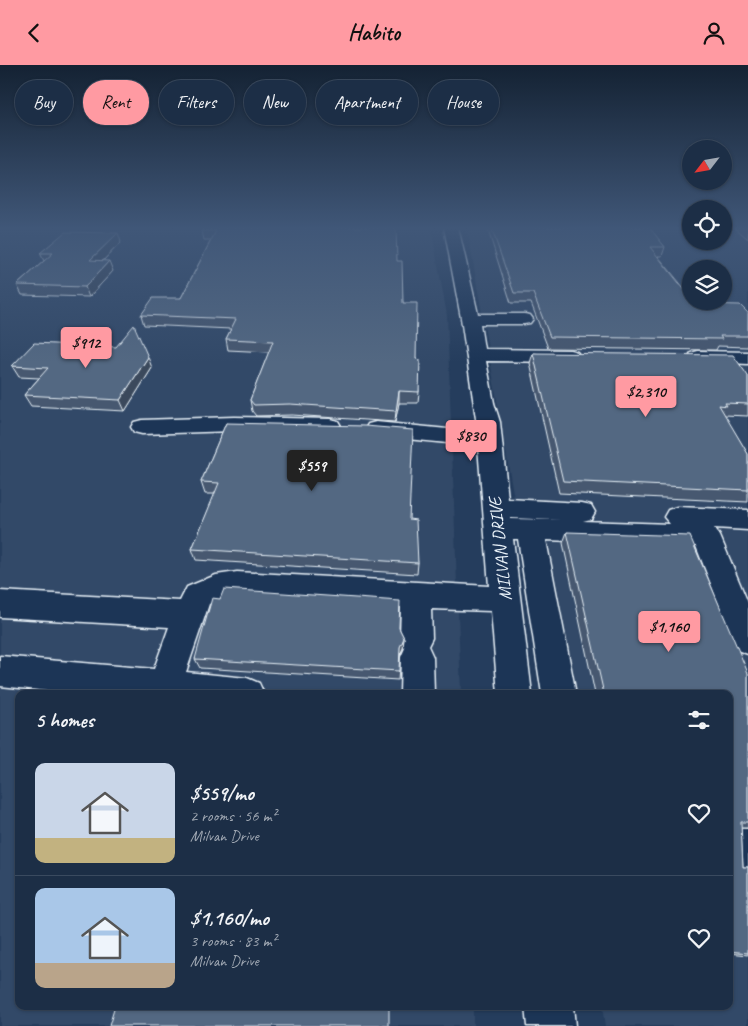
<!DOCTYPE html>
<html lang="en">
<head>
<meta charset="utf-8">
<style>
	body { margin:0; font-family:Caveat,sans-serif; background:#25364d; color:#f1f3f6; height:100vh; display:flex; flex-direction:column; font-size:19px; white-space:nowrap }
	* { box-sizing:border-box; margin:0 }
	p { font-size:16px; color:#a0a8b3 }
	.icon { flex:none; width:28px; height:28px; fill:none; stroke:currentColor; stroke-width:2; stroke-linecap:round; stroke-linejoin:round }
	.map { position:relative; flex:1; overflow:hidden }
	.drawer { position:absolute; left:15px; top:625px; width:718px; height:320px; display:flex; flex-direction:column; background:#1c2e46; border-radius:10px; box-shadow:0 1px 4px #0004,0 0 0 1px #3a4a5f }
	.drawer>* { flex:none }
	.banner { position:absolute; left:15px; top:15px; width:719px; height:45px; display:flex; gap:10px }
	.needle { width:32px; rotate:239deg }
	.buttons { position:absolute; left:682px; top:75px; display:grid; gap:10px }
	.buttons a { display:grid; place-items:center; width:50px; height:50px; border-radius:50%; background:#1c2e46; box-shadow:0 1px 4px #0004,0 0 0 1px #3a4a5f; font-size:25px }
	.price { position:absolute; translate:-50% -42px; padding:0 11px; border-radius:5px; background:#ff9aa2; color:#111; font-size:16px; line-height:32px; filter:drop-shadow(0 1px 2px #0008) }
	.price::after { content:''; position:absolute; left:50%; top:30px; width:15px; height:11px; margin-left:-8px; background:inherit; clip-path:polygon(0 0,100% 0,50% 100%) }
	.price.current { background:#222; color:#fff }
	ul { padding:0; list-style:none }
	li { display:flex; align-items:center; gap:15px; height:125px; padding:0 20px }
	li+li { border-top:1px solid #3a4a5f }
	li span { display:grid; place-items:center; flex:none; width:140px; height:100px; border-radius:10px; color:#555 }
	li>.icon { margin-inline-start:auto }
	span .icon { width:60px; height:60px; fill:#fffc; stroke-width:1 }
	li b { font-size:21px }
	h2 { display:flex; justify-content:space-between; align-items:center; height:60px; padding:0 20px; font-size:21px }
	.tag { padding:0 18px; border-radius:22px; background:#1c2e46; box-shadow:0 1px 4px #0004,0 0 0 1px #3a4a5f; font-size:18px; line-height:45px }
	.tag.current { background:#ff9aa2; color:#111 }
	header { display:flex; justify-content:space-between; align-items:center; height:65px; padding:0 20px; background:#ff9aa2; color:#111; font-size:22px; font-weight:700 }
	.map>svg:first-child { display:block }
</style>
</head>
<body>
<header><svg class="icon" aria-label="back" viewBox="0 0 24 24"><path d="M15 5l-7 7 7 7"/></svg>Habito<svg class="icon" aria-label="person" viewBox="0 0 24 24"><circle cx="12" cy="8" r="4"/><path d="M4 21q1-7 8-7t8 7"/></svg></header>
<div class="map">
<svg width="748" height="961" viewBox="0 0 748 961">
	<rect width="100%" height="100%" fill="#253d5d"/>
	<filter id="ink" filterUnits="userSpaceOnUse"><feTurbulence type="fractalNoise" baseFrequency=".02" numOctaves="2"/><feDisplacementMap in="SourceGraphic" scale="10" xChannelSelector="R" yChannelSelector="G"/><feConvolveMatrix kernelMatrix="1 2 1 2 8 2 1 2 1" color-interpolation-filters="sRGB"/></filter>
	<g filter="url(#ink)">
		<path fill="#334a68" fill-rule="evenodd" d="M0,162H431L447,250L461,629H19V941H473V961H0Z
			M467,162H691V176H724V162H748V961H605L602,941H729V629H548ZM691,204H724V236H691Z"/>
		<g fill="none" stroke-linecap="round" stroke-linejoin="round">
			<g stroke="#e8f1f8" stroke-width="3">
				<path id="minor" d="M444,162H458L478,249H524L530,250L533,254L530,258L524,259H480L484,284L570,285L577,287L580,291L577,295L570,297L486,296L494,338L500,357L508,434L582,438L591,440L595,447L591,454L583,456L670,459L664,452L668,445L677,442L748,445V465L714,463L720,471L748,538V589L737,585L696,481L546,475L576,629H542L518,474H513L532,629H498L491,546L431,544L432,573L428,581L433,592L434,629H400L401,592L405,583L400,573L401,542L237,531L221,533L209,539L186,607L247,613L259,618L264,629H77L0,621V591L154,604L169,562L0,552V526L180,536L187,522L216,510L237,507L489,521L478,381L376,371L368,369L365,364L368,359L376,357L478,367L461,253ZM510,453L560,455L510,454Z
					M698,286L748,287V299L691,296L688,292L691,288Z
					M234,352L330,354L338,356L341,361L338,366L330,368L234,366L142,369L134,367L131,362L134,357L142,355Z
					M729,763L748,764V806L729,804Z
					M525,941H573L575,961H527Z"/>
			</g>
			<use href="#minor" fill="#1d3557" fill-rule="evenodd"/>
		</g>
		<path fill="#475970" stroke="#e8f1f8" d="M204,162L397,196L403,238L416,294L419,327L418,338H399L395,357L292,350L256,351L252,346L250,335L269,287L228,285L226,274L231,264L144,260L141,250L181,233L211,175H204L202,166Z
			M487,162H649L665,182L662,191H658L697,239L748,248V282L718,281L716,285L548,283L531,238H511Z
			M734,162H748V174Z
			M121,177L103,196L113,206L89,232L22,230L17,220L44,196L40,188Z
			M533,288L748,311V351L724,350L748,389V437L559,428L530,298Z
			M12,301L152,303L125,346L31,341L24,330L39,313L19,312Z
			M226,358L409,454L418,498L417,509L196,495L192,484L215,429H205L201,417Z
			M567,467L748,608V763H741L743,802H748V890L729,888V629H595L563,478Z
			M399,563L404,573L403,583L400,591L398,615L200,603L195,594Z"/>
		<path fill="#3a485b" stroke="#e8f1f8" d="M118,168L121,177L94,205L90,195Z
			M109,196L113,206L89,232L85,222Z
			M148,292L152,303L125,346L120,335Z
			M399,326V338L395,357L396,346Z
			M404,573L403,583L399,592L400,582Z"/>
		<path fill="#536782" stroke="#e8f1f8" d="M204,162H396L397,196H402L403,238H417L416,294L420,295L419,327L399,326L396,346L290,339L254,340L250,335L273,276L226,274L236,254L141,250L153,233H181L216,166H202Z
			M491,162H649L665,182H650L691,233V236H694L697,239L740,240L748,248V271H720L722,274L550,272L533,228H514Z
			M65,167L118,168L90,195L109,196L85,222L17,220L53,188H40Z
			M134,260L148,292L120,335L24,330L48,303L12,301L34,278L116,282Z
			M533,288L733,290L748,311V339L725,338L727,341L719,340L748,389V425L563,416Z
			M226,358L365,361L413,365L409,454L416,455L418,498L192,484L219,418L201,417Z
			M567,467L690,471L748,608V757H741L743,802H748V888L729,886V629H604Z
			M224,524L400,536L399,563L404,573L400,582L399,606L195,594L212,533L220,534Z
			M115,941H389V961H109Z"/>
	</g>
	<linearGradient id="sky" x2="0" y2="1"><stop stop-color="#142233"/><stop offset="0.55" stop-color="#405778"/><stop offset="1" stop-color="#405778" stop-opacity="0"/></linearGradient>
	<rect width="748" height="297" fill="url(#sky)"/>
	<g text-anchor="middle" stroke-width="4" stroke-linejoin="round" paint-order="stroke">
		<g font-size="18" fill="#e8f1f8" stroke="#1d3557">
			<text transform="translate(500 484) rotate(-96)" y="6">MILVAN DRIVE</text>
		</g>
	</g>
</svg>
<div class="buttons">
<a><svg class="needle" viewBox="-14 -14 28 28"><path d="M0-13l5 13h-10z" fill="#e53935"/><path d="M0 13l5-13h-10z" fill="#a0a8b3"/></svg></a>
<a><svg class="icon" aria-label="locate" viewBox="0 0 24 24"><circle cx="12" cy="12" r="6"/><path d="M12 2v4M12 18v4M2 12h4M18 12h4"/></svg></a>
<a><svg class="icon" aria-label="layers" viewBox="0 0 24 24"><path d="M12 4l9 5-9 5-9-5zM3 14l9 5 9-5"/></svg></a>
</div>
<b class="price" style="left:86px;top:304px">$912</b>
<b class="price" style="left:646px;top:353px">$2,310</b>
<b class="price" style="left:471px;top:397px">$830</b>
<b class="price current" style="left:312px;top:427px">$559</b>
<b class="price" style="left:669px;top:588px">$1,160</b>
<div class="banner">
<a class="tag">Buy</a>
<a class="tag current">Rent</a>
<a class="tag">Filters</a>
<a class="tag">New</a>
<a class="tag">Apartment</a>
<a class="tag">House</a>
</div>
<section class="drawer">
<h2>5 homes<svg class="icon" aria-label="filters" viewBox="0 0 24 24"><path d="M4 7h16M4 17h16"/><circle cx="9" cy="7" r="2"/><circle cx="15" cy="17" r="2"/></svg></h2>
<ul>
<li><span style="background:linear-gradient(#c9d6e8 75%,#c2b280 0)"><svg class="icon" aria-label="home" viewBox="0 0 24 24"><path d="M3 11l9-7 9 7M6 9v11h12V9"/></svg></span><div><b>$559/mo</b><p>2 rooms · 56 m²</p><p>Milvan Drive</p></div><svg class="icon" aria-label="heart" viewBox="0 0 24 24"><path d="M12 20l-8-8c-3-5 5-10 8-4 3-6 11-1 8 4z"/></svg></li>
<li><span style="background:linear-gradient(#a9c7e8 75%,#b9a48a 0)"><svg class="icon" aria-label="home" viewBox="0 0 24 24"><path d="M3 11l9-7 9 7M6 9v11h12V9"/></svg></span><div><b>$1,160/mo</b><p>3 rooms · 83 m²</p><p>Milvan Drive</p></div><svg class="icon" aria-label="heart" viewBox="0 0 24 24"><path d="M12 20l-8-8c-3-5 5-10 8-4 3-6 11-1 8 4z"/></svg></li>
</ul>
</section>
</div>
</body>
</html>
